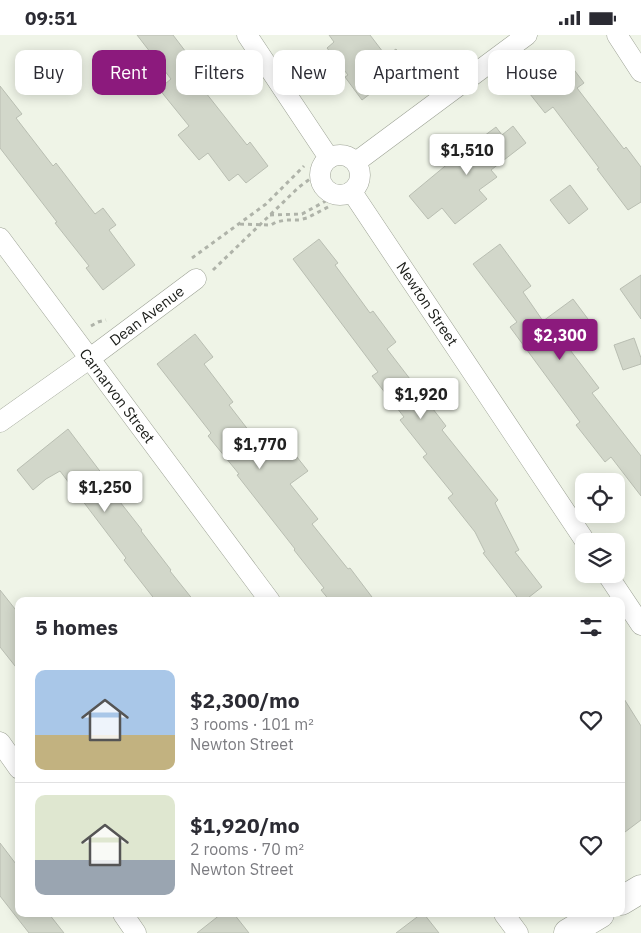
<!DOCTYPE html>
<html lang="en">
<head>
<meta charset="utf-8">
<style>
	body { margin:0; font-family:"IBM Plex Sans",sans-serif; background:#f2f2f3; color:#2b2b33; height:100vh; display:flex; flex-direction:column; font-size:19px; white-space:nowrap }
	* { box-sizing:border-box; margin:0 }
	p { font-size:16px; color:#7c7c81 }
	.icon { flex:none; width:28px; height:28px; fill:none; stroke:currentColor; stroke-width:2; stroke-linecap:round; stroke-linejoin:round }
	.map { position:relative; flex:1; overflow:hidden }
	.panel { position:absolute; left:15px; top:562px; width:610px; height:320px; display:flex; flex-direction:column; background:#fff; border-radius:10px; box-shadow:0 2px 12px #0003 }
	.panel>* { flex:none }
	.hud { position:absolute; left:15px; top:15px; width:611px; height:45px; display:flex; gap:10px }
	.controls { position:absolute; left:575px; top:438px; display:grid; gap:10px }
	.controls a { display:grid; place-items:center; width:50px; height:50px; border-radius:10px; background:#fff; box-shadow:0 2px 12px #0003; font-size:25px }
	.price { position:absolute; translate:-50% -42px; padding:0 11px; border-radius:5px; background:#fff; color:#222; font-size:16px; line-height:32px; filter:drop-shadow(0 1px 2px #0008) }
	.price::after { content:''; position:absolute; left:50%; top:30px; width:15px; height:11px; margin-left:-8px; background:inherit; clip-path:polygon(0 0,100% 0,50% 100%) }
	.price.active { background:#8c1a7d; color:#fff }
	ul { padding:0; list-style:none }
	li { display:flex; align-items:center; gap:15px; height:125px; padding:0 20px }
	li+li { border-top:1px solid #e1e1e2 }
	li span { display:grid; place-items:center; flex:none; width:140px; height:100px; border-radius:10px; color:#555 }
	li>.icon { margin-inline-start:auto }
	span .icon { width:60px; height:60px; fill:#fffc; stroke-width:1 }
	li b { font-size:21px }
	h2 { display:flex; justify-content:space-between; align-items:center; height:60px; padding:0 20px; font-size:21px }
	.chip { padding:0 18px; border-radius:10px; background:#fff; box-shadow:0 2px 12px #0003; font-size:18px; line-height:45px }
	.chip.active { background:#8c1a7d; color:#fff }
	.status { display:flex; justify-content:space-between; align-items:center; height:35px; padding:0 25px; background:#fff; direction:ltr }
	.status svg { height:14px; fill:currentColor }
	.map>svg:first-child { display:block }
</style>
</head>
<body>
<div class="status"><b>09:51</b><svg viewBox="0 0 49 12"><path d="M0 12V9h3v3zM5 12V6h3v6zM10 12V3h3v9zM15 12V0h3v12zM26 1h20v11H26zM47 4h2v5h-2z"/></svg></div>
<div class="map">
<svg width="641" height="898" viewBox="0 0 641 898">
	<rect width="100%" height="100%" fill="#eff4e7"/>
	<path fill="#d2d7ca" stroke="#b9beb2" d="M137,0H173L189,21L185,24L209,56L206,58L247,110L250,107L268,131L246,148L238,139L229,146L208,118L199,125L178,100L189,91L159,54L171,44Z
		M329,0H370L386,21L396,14L408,30L362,65L345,42L348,40L327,13L334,7Z
		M566,24L584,48L577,53L624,114L626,112L641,132V167L628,175L597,134L599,133L553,72L545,78L526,54Z
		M0,51L22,79L16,83L53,131L56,128L95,179L103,173L116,190L109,195L135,230L103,255L86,233L89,231L55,188L57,187L0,113Z
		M513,91L526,108L491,135L497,142L479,155L487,164L455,189L442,173L428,184L409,161L450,127L448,124L470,107L472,110L496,92L502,100Z
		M570,150L588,174L569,189L550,165Z
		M319,204L338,228L335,230L370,278L373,276L396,307L387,314L446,391L442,395L498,465L495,468L519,515L515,517L542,552L524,566H520L483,518L485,517L475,497L448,463L453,459L423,422L427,419L400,385L404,382L372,341L378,337L293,224Z
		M500,209L531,251L523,257L543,286L573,264L588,284L561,303L599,353L592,358L641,421V461L611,422L605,427L576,390L580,387L510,292L517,287L473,229Z
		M641,240V284L620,254Z
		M195,299L213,322L204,329L233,367L229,370L266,418L273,412L282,425L293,417L308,436L290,449L318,484L312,489L348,534L350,533L375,566H330L321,555L324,553L294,515L295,514L237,440L239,439L208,401L211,398L157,329Z
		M634,303L641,323V329L623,335L614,310Z
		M68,394L115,456L113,458L142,495L141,496L171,535L170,536L194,566H156L124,525L126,523L60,436L46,444L33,455L17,435Z
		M0,555L19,579V636L0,612Z
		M621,659L641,691V785L621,800Z
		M0,808L19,833V879H49L64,898H29L0,861Z
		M221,879H234L249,898H197Z
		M421,879H424L439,898H396Z"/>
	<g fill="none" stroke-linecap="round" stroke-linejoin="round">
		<g stroke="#9da295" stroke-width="21">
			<path id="street" d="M247,0L329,123
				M617,0L641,37
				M320 140a20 20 0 1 1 40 0a20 20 0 1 1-40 0Z
				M356,127L527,0
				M352,157L585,506
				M0,203L270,566
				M0,387L89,324L196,244
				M607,539L641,590
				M0,707L19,734
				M123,879L136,898
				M504,879L518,898"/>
		</g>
		<g stroke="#9da295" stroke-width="29">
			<path id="secondary" d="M621,866L641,854
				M568,898L600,879"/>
		</g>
		<path stroke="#afb3a9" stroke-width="3" stroke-dasharray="4 4" stroke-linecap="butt" d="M270,180L302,179L333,162
			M240,189L271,190L276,187L286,185H299L307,183L330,171
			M192,223L266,169L304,131
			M213,235L299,152L318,138
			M91,291L98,287L106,285"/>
		<use href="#street" stroke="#fff" stroke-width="20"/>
		<use href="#secondary" stroke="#fff" stroke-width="28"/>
	</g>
	<g text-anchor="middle" stroke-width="4" stroke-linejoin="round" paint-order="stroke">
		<g font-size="15" fill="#191b17" stroke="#fff">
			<text transform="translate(427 269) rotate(56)" y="5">Newton Street</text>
			<text transform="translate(147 281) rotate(-37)" y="5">Dean Avenue</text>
			<text transform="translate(117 361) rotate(53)" y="5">Carnarvon Street</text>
		</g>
	</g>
</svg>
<div class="controls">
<a><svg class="icon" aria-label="locate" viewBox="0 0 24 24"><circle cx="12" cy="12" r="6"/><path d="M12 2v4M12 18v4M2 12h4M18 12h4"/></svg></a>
<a><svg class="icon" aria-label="layers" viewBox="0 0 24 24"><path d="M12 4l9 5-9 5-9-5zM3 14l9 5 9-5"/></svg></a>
</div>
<b class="price" style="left:467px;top:141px">$1,510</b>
<b class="price active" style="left:560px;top:326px">$2,300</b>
<b class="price" style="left:421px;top:385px">$1,920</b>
<b class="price" style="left:260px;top:435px">$1,770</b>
<b class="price" style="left:105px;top:478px">$1,250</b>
<div class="hud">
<a class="chip">Buy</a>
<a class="chip active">Rent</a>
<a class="chip">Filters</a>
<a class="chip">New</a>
<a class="chip">Apartment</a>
<a class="chip">House</a>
</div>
<section class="panel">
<h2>5 homes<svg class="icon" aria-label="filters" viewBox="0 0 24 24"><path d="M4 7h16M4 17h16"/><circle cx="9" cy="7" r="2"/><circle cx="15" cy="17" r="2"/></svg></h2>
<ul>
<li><span style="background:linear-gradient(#a9c7e8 65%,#c2b280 0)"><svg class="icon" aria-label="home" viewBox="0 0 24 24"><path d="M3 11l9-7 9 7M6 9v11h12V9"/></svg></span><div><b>$2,300/mo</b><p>3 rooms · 101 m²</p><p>Newton Street</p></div><svg class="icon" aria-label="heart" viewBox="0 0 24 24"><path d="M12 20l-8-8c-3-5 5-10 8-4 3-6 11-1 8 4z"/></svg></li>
<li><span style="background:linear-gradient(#dfe7d0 65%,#9aa5b1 0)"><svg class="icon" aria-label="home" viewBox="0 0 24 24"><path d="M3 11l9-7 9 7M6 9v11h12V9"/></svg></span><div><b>$1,920/mo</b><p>2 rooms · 70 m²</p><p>Newton Street</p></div><svg class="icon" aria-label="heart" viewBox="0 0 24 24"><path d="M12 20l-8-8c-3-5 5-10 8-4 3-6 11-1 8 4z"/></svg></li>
</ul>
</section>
</div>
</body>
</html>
